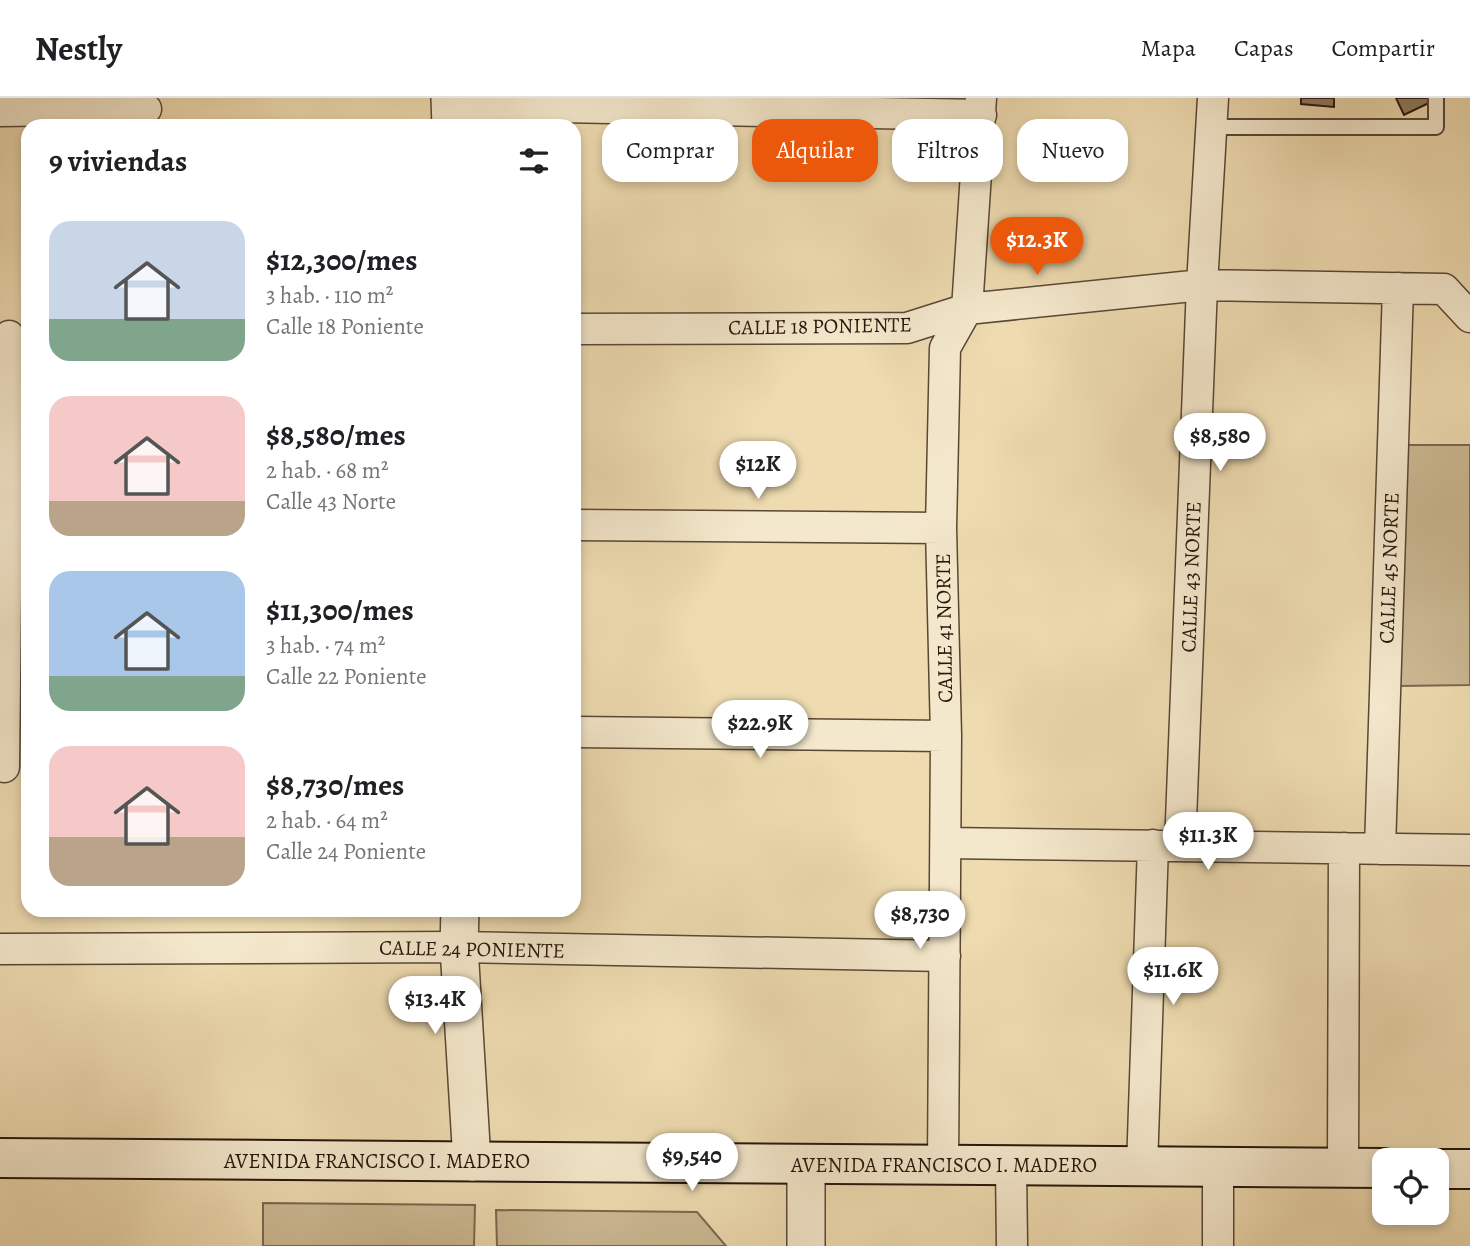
<!DOCTYPE html>
<html lang="es">
<head>
<meta charset="utf-8">
<style>
	body { margin:0; font-family:Alegreya,serif; background:#f2f2f2; color:#202124; height:100vh; display:flex; flex-direction:column; font-size:26px; white-space:nowrap }
	* { box-sizing:border-box; margin:0 }
	p { font-size:23px; color:#757577 }
	.icon { flex:none; width:38px; height:38px; fill:none; stroke:currentColor; stroke-width:2; stroke-linecap:round; stroke-linejoin:round }
	.map { position:relative; flex:1; overflow:hidden }
	.sheet { position:absolute; left:21px; top:21px; width:560px; height:798px; display:flex; flex-direction:column; background:#fff; border-radius:21px; box-shadow:0 4px 10px #0003 }
	.sheet>* { flex:none }
	.banner { position:absolute; left:602px; top:21px; width:665px; height:63px; display:flex; gap:14px }
	.tools { position:absolute; left:1372px; top:1050px; display:grid; gap:14px }
	.tools a { display:grid; place-items:center; width:77px; height:77px; border-radius:14px; background:#fff; box-shadow:0 4px 10px #0003; font-size:35px }
	.price { position:absolute; translate:-50% -60px; padding:0 16px; border-radius:24px; background:#fff; color:#222; font-size:23px; line-height:46px; filter:drop-shadow(0 2px 4px #0008) }
	.price::after { content:''; position:absolute; left:50%; top:42px; width:21px; height:16px; margin-left:-10px; background:inherit; clip-path:polygon(0 0,100% 0,50% 100%) }
	.price.on { background:#ea580c; color:#fff }
	ul { padding:0; list-style:none }
	li { display:flex; align-items:center; gap:21px; height:175px; padding:0 28px }
	li span { display:grid; place-items:center; flex:none; width:196px; height:140px; border-radius:21px; color:#555 }
	li>.icon { margin-inline-start:auto }
	span .icon { width:84px; height:84px; fill:#fffc; stroke-width:1 }
	li b { font-size:30px }
	h2 { display:flex; justify-content:space-between; align-items:center; height:84px; padding:0 28px; font-size:30px }
	.chip { padding:0 24px; border-radius:21px; background:#fff; box-shadow:0 4px 10px #0003; font-size:24px; line-height:63px }
	.chip.on { background:#ea580c; color:#fff }
	header { display:flex; align-items:center; gap:42px; box-sizing:border-box; height:98px; padding:0 35px; background:#fff; border-bottom:2px solid #e0e0e0 }
	header strong { font-size:33px }
	nav { display:flex; gap:38px; margin-inline-start:auto; font-size:24px }
	.map>svg:first-child { display:block }
</style>
</head>
<body>
<header>
<strong>Nestly</strong>
<nav><a>Mapa</a><a>Capas</a><a>Compartir</a></nav>
</header>
<div class="map">
<svg width="1470" height="1148" viewBox="0 0 1470 1148">
	<rect width="100%" height="100%" fill="#eedbb0"/>
	<filter id="stains"><feTurbulence type="fractalNoise" baseFrequency=".00286" numOctaves="4"/><feColorMatrix values="0 0 0 0 .2 0 0 0 0 .09 0 0 0 0 .02 0 0 0 .5 -.17"/></filter>
	<radialGradient id="worn" r=".72"><stop offset=".6" stop-color="#630" stop-opacity="0"/><stop offset="1" stop-color="#630" stop-opacity=".3"/></radialGradient>
	<path fill="#ccba94" stroke="#7a6850" stroke-width="2" d="M1397,347H1470V587L1400,588Z
		M263,1105L475,1107L474,1148H263Z
		M496,1112L697,1114L726,1148H497Z"/>
	<path fill="#8e7c62" stroke="#27160d" stroke-width="2" d="M1301,0H1334V9L1301,6Z
		M1396,0H1429L1431,4L1404,17Z"/>
	<g fill="none" stroke-linecap="round" stroke-linejoin="round">
		<g stroke="#594736" stroke-width="18">
			<path id="service" d="M1211,29H1436V0"/>
		</g>
		<g stroke="#594736" stroke-width="33">
			<path id="minor" d="M450,7L981,17
				M0,13L146,11
				M574,231L907,230L967,211L1202,187L1444,191L1470,219
				M574,427L941,430
				M574,634L946,638
				M4,669L9,238
				M946,745L1470,752
				M1180,748L1202,187L1213,0
				M1380,751L1398,190
				M0,851L459,849L945,858
				M943,1067L946,638L941,430L945,250L967,211L981,0
				M1011,1068L1012,1148
				M1142,1069L1153,747
				M1343,1070L1344,750
				M1218,1148V1069"/>
		</g>
		<g stroke="#594736" stroke-width="40">
			<path id="tertiary" d="M450,0L451,28
				M460,812L459,849L472,1064
				M806,1148V1066"/>
		</g>
		<g stroke="#27160d" stroke-width="42">
			<path id="secondary" d="M0,1060L1384,1070
				M1437,1071H1470"/>
		</g>
		<use href="#service" stroke="#f4e8cc" stroke-width="14"/>
		<use href="#minor" stroke="#f4e8cc" stroke-width="30"/>
		<use href="#tertiary" stroke="#f4e8cc" stroke-width="37"/>
		<use href="#secondary" stroke="#f4e8cc" stroke-width="38"/>
	</g>
	<g text-anchor="middle" stroke-width="5" stroke-linejoin="round" paint-order="stroke">
		<g font-size="21" fill="#27160d" stroke="#f4e8cc">
			<text transform="translate(820 228) rotate(-1)" y="7">CALLE 18 PONIENTE</text>
			<text transform="translate(1389 470) rotate(-88)" y="7">CALLE 45 NORTE</text>
			<text transform="translate(1191 479) rotate(-88)" y="7">CALLE 43 NORTE</text>
			<text transform="translate(944 530) rotate(-91)" y="7">CALLE 41 NORTE</text>
			<text transform="translate(472 851) rotate(1)" y="7">CALLE 24 PONIENTE</text>
			<text x="377" y="1070">AVENIDA FRANCISCO I. MADERO</text>
			<text x="944" y="1074">AVENIDA FRANCISCO I. MADERO</text>
		</g>
	</g>
	<rect width="100%" height="100%" filter="url(#stains)"/>
	<rect width="100%" height="100%" fill="url(#worn)"/>
</svg>
<div class="tools">
<a><svg class="icon" aria-label="locate" viewBox="0 0 24 24"><circle cx="12" cy="12" r="6"/><path d="M12 2v4M12 18v4M2 12h4M18 12h4"/></svg></a>
</div>
<b class="price on" style="left:1037px;top:179px">$12.3K</b>
<b class="price" style="left:1220px;top:375px">$8,580</b>
<b class="price" style="left:758px;top:403px">$12K</b>
<b class="price" style="left:760px;top:662px">$22.9K</b>
<b class="price" style="left:1208px;top:774px">$11.3K</b>
<b class="price" style="left:920px;top:853px">$8,730</b>
<b class="price" style="left:1173px;top:909px">$11.6K</b>
<b class="price" style="left:435px;top:938px">$13.4K</b>
<b class="price" style="left:692px;top:1095px">$9,540</b>
<div class="banner">
<a class="chip">Comprar</a>
<a class="chip on">Alquilar</a>
<a class="chip">Filtros</a>
<a class="chip">Nuevo</a>
</div>
<section class="sheet">
<h2>9 viviendas<svg class="icon" aria-label="filters" viewBox="0 0 24 24"><path d="M4 7h16M4 17h16"/><circle cx="9" cy="7" r="2"/><circle cx="15" cy="17" r="2"/></svg></h2>
<ul>
<li><span style="background:linear-gradient(#c9d6e8 70%,#7fa58c 0)"><svg class="icon" aria-label="home" viewBox="0 0 24 24"><path d="M3 11l9-7 9 7M6 9v11h12V9"/></svg></span><div><b>$12,300/mes</b><p>3 hab. · 110 m²</p><p>Calle 18 Poniente</p></div></li>
<li><span style="background:linear-gradient(#f6c9c9 75%,#b9a48a 0)"><svg class="icon" aria-label="home" viewBox="0 0 24 24"><path d="M3 11l9-7 9 7M6 9v11h12V9"/></svg></span><div><b>$8,580/mes</b><p>2 hab. · 68 m²</p><p>Calle 43 Norte</p></div></li>
<li><span style="background:linear-gradient(#a9c7e8 75%,#7fa58c 0)"><svg class="icon" aria-label="home" viewBox="0 0 24 24"><path d="M3 11l9-7 9 7M6 9v11h12V9"/></svg></span><div><b>$11,300/mes</b><p>3 hab. · 74 m²</p><p>Calle 22 Poniente</p></div></li>
<li><span style="background:linear-gradient(#f6c9c9 65%,#b9a48a 0)"><svg class="icon" aria-label="home" viewBox="0 0 24 24"><path d="M3 11l9-7 9 7M6 9v11h12V9"/></svg></span><div><b>$8,730/mes</b><p>2 hab. · 64 m²</p><p>Calle 24 Poniente</p></div></li>
</ul>
</section>
</div>
</body>
</html>
